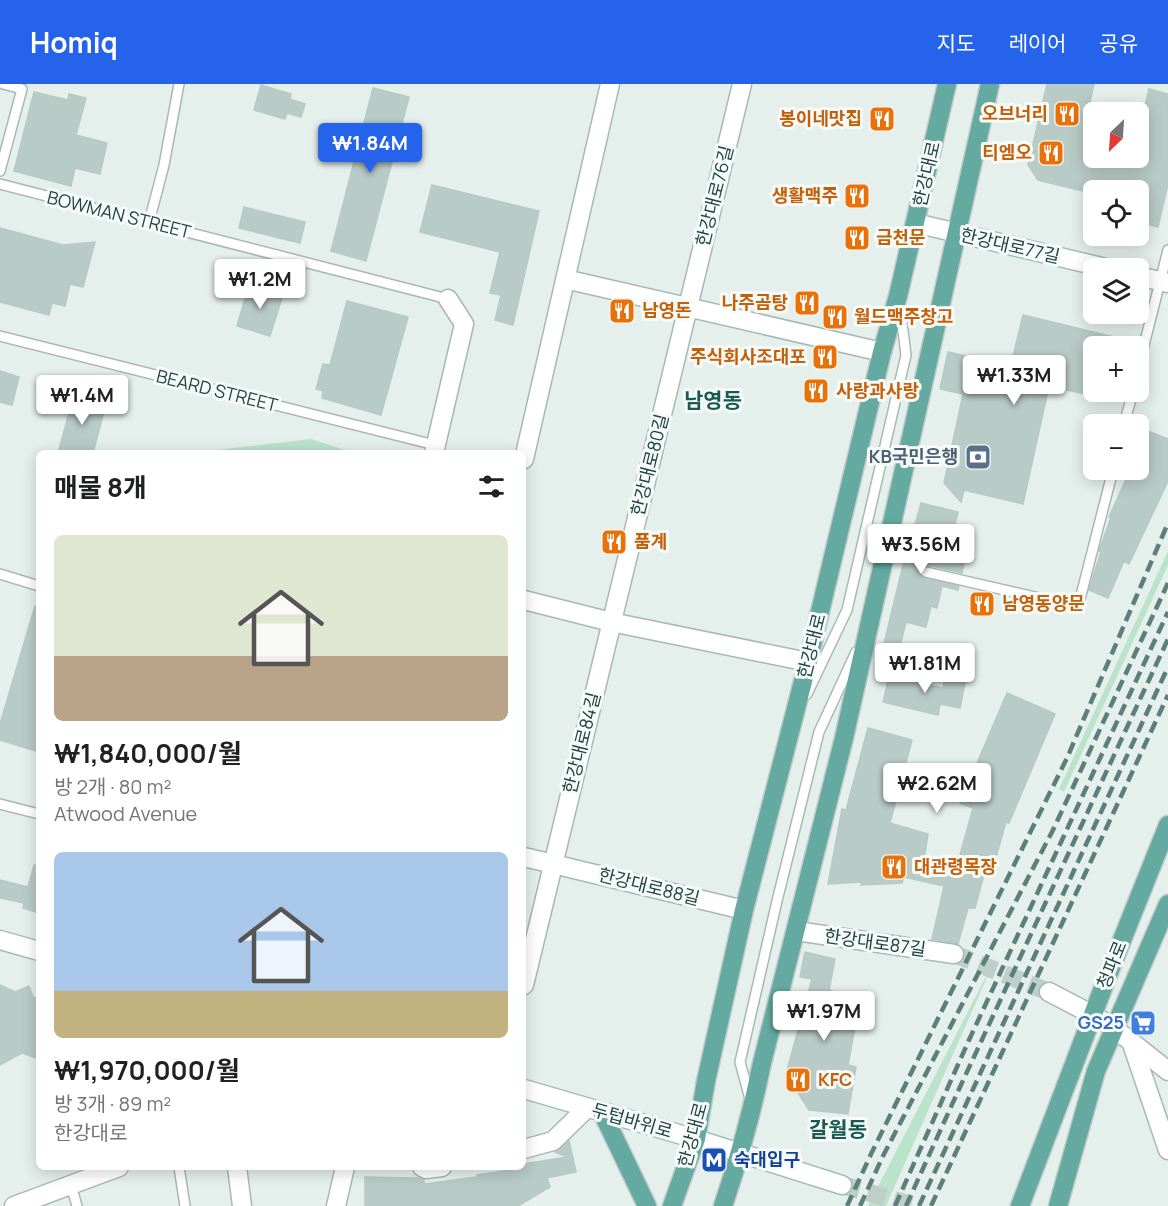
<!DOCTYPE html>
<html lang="ko">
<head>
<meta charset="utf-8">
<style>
	body { margin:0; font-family:Manrope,"Noto Sans KR",sans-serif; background:#f6f6f6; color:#202124; height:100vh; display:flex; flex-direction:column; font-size:22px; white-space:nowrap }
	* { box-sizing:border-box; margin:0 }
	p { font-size:20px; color:#757577 }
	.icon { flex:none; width:33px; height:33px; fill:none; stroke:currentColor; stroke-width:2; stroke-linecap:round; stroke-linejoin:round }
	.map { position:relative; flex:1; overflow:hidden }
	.details { position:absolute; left:36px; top:366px; width:490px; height:720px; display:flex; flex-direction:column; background:#fff; border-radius:9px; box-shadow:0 3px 15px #0003 }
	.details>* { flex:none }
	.needle { width:39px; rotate:205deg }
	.fabs { position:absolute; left:1083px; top:18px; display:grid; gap:12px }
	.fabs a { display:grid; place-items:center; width:66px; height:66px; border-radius:9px; background:#fff; box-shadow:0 3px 15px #0003; font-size:30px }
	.price { position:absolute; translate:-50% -51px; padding:0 14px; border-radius:6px; background:#fff; color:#222; font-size:20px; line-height:39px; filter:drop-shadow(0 2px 3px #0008) }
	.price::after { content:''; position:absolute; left:50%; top:36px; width:18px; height:14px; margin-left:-9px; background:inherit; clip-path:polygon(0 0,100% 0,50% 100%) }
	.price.current { background:#2563eb; color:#fff }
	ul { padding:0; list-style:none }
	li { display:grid; align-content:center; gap:12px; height:318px; padding:0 18px }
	li span { display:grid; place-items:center; height:186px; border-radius:9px; color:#555 }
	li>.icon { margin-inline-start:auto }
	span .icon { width:108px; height:108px; fill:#fffc; stroke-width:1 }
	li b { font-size:26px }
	h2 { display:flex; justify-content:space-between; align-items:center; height:72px; padding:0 18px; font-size:26px }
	header { display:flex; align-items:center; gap:36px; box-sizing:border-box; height:84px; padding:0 30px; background:#2563eb; color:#fff }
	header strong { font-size:28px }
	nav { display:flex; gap:33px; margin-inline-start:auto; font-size:21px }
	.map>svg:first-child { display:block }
</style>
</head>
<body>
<header>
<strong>Homiq</strong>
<nav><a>지도</a><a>레이어</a><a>공유</a></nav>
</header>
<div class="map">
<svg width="1168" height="1122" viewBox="0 0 1168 1122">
	<rect width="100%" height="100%" fill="#e5f0ec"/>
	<path fill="#bbe3cb" d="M311,355L354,369H191Z
		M1168,467V481L1064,708L1059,705Z
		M996,873L886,1122H868Z"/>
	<path fill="#b9cbc6" stroke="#b6cac4" stroke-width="1.5" d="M1047,0H1094L1082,54L1094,57V74H1138V50L1149,5L1168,10V100L1158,143L1138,138V106H1092L1091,109L1038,96L1028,81Z
		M261,1L291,10L290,15L305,20L301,33L287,29L285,35L254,26Z
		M373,4L409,13L366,177L331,167Z
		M34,8L68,16L69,10L86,14L76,51L107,59L100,90L75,84L71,102L14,87Z
		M432,101L539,127L513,241L495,236L501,211L490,209L500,168L420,148Z
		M244,123L305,138L300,159L239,144Z
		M0,144L63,161L95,158L83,203L70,200L65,222L52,219L49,231L0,218Z
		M249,201L283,211L270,252L237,242Z
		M347,217L408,233L381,331L322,314L323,307L316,305L323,280L330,281Z
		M1023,231L1131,257L1130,262H1094V312L1049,302L1023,420L964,406L961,418L944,399L963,310L940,305L948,268L980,275L976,294L1006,301Z
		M0,287L19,293L12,321L0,318Z
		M74,311L106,320L93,369H58Z
		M1138,343L1168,355V397L1129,480L1124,477L1108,514L1089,506L1101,467H1099L1111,433H1109L1130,386H1138Z
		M921,419L958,428L948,470L965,474L962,489L928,481L921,484L919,489L922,493L959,502L958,506L942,502L937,524L931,522L926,543L906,538L895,583L879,580L913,440L915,441Z
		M35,522L39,523V668L0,656V640Z
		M946,589L966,594L960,624L940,620L938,631L883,618L889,592L943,604Z
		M1007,609L1055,630L1009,739L1006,738L993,784L986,783L975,824H968L958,860L932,855L944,802L904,793L902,799L861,801L862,798L828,800L842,725L846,726L868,644L912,656L890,739L928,750L924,776L956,785L973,724L960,719Z
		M34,781L39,782V829L23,824L24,819L0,814V796L28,803Z
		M805,868L835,875L829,906L860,917L848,981L856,983L848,1030L809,1026L786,990L812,895L800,893Z
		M0,901L15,908L29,902L33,913L39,915V965L36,974L22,969L0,981Z
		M569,1057L576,1088L547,1094L550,1103L518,1122H365V1093L418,1094L424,1096V1100L477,1093V1091L517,1085L516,1083H524V1080L567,1073L555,1068Z"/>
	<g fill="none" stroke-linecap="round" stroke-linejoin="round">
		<path stroke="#becec9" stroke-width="18" stroke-dasharray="18 9" stroke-linecap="butt" d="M954,870L1049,908"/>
		<path stroke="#becec9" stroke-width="18" stroke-dasharray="18 9" stroke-linecap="butt" d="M842,1101L915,1122"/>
		<g stroke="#a6b9b5" stroke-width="12">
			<path id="service" d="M0,87L22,5L3,0
				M0,100L448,215
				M149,138L164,81L179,0
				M0,252L435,361
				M1138,285L1168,166
				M1124,340L1133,308
				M926,488L1078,523L1113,386
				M0,490L39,502
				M807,610L847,526L906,271L900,223
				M0,720L39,730
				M750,1015L740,978L777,817L819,648L856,568
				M179,1083L185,1122
				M71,1101L77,1122"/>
		</g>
		<g stroke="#a6b9b5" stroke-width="21">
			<path id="minor" d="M565,195L882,268
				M434,369L464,240L448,215
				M524,375L610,0
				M524,516L611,538L808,578
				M524,773L744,826
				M796,847L954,870
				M524,901L742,0
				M1049,908L1093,931L1115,945L1168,987
				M1132,960L1168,1066
				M524,1065L553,1057L587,1024
				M237,1083L242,1122
				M422,1083L426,1085L442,1083
				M14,1122L119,1083
				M336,1122L345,1083"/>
		</g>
		<g stroke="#a1bdb7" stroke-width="21">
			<path id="secondary" d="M915,139L1106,184
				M1138,192L1168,199
				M0,856L39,867
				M524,1005L696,1055L842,1101"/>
		</g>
		<g stroke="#c1cbc9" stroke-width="21">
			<path id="primary" d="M602,1028L647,1122
				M672,1122L696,1055L706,997L744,826L808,578L882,268L898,212L947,0
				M723,1122C739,1075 752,1028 762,979L844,654L990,0
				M1020,1122L1108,891L1168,741
				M1058,1122L1096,987L1168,820"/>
		</g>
		<use href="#service" stroke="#fff" stroke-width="9"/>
		<use href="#minor" stroke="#fff" stroke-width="18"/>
		<use href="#secondary" stroke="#fff" stroke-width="18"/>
		<use href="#primary" stroke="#64aaa1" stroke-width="18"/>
		<path stroke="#5c7f7a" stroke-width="4.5" stroke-dasharray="12 6" stroke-linecap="butt" d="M847,1122L872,1068L1067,674L1168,439
			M860,1122L883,1072L1053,746L1168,499
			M895,1122L969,956L1168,528
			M906,1122L960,1003L1168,555
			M919,1122L1168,583
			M931,1122L1168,611"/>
	</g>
	<defs>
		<g id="restaurant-square" transform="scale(1.35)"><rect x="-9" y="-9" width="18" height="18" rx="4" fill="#e8710a" stroke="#f6fbf9"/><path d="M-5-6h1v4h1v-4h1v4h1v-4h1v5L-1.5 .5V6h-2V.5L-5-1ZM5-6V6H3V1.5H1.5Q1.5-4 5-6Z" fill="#fff"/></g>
		<g id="bank-square" transform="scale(1.35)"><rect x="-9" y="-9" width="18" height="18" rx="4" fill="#5c6f8a" stroke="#f6fbf9"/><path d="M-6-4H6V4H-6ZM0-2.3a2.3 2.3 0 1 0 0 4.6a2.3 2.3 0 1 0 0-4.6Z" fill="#fff"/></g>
		<g id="supermarket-square" transform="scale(1.35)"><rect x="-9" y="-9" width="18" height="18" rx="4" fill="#3f7fe0" stroke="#f6fbf9"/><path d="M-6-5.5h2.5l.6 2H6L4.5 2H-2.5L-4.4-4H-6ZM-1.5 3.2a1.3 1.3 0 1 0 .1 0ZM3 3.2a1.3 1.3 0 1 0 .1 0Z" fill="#fff"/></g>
		<g id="metro-square" transform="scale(1.35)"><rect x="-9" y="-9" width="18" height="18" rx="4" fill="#1a4fb4" stroke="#f6fbf9"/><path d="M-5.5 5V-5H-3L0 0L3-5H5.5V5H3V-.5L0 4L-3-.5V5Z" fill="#fff"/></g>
	</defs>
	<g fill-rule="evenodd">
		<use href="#restaurant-square" x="1067" y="30"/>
		<use href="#restaurant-square" x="882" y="35"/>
		<use href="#restaurant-square" x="1051" y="69"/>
		<use href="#restaurant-square" x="857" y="112"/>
		<use href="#restaurant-square" x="857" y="154"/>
		<use href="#restaurant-square" x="807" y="219"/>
		<use href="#restaurant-square" x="622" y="227"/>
		<use href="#restaurant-square" x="835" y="233"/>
		<use href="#restaurant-square" x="825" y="273"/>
		<use href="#restaurant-square" x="816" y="307"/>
		<use href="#bank-square" x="978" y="373"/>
		<use href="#restaurant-square" x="614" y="458"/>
		<use href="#restaurant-square" x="982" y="520"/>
		<use href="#restaurant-square" x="894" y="783"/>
		<use href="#supermarket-square" x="1143" y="939"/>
		<use href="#restaurant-square" x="798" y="996"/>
		<use href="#metro-square" x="714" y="1076"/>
	</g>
	<g text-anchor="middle" stroke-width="6" stroke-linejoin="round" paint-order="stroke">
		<g font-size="18" font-weight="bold" fill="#c56008" stroke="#f6fbf9" text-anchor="start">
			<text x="1048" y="36" text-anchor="end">오브너리</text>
			<text x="862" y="41" text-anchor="end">봉이네맛집</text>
			<text x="1032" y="75" text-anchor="end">티엠오</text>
			<text x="838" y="118" text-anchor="end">생활맥주</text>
			<text x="876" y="160">금천문</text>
			<text x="788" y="225" text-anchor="end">나주곰탕</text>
			<text x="642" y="233">남영돈</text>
			<text x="854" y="239">월드맥주창고</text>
			<text x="806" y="279" text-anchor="end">주식회사조대포</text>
			<text x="836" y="313">사랑과사랑</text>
			<text x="634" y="464">품계</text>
			<text x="1002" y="526">남영동양문</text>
			<text x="914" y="789">대관령목장</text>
			<text x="818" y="1002">KFC</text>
		</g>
		<g font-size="18" fill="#21443f" stroke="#f6fbf9">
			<text transform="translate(927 90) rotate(-77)" y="6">한강대로</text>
			<text transform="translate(715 112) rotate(-76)" y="6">한강대로76길</text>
			<text transform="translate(119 131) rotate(14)" y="6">BOWMAN STREET</text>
			<text transform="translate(1010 162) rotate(13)" y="6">한강대로77길</text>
			<text transform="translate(217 307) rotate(14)" y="6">BEARD STREET</text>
			<text transform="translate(650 381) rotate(-76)" y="6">한강대로80길</text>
			<text transform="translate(812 562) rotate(-76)" y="6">한강대로</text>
			<text transform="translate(582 659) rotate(-76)" y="6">한강대로84길</text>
			<text transform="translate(649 803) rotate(14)" y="6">한강대로88길</text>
			<text transform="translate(875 859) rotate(8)" y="6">한강대로87길</text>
			<text transform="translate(1112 881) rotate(-68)" y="6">청파로</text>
			<text transform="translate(632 1037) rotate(16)" y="6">두텁바위로</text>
			<text transform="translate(693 1051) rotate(-75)" y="6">한강대로</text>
		</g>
		<g font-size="18" font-weight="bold" fill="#4e5e75" stroke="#f6fbf9" text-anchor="end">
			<text x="958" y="379">KB국민은행</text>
		</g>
		<g font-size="18" font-weight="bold" fill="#366cbe" stroke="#f6fbf9" text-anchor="end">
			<text x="1124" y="945">GS25</text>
		</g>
		<g font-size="18" font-weight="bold" fill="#164399" stroke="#f6fbf9" text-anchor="start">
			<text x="734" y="1082">숙대입구</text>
		</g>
		<g font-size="21" font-weight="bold" fill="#1a5a52" stroke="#f6fbf9">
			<text x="713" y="324">남영동</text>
			<text x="838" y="1053">갈월동</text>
		</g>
	</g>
</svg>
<div class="fabs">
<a><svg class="needle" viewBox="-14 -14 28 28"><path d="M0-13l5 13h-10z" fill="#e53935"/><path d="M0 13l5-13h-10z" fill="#757577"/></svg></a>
<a><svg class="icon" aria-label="locate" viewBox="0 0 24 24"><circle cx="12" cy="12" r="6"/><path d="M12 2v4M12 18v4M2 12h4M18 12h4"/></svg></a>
<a><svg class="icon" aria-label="layers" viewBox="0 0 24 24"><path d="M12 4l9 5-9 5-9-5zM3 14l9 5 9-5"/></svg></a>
<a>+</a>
<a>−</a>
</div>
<b class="price current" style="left:370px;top:90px">₩1.84M</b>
<b class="price" style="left:260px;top:226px">₩1.2M</b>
<b class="price" style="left:1014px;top:322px">₩1.33M</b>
<b class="price" style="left:82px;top:342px">₩1.4M</b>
<b class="price" style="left:921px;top:491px">₩3.56M</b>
<b class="price" style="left:925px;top:610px">₩1.81M</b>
<b class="price" style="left:937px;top:730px">₩2.62M</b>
<b class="price" style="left:824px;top:958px">₩1.97M</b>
<section class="details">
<h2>매물 8개<svg class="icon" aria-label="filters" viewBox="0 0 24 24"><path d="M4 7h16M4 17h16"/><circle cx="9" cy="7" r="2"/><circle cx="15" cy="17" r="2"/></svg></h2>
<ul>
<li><span style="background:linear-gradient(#dfe7d0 65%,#b9a48a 0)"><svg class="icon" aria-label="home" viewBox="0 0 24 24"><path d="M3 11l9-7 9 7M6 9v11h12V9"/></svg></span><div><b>₩1,840,000/월</b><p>방 2개 · 80 m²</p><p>Atwood Avenue</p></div></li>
<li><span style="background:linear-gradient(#a9c7e8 75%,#c2b280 0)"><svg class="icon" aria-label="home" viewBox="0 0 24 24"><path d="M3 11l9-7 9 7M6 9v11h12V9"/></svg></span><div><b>₩1,970,000/월</b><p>방 3개 · 89 m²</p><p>한강대로</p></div></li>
</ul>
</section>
</div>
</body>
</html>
